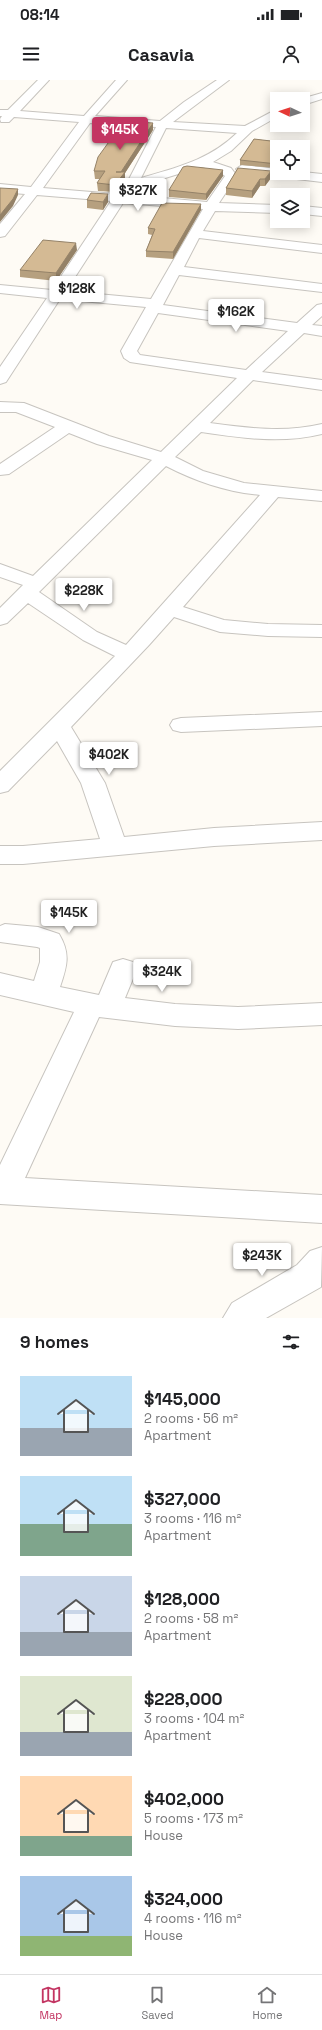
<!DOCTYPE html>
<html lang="en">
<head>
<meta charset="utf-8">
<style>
	body { margin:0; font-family:"Space Grotesk",sans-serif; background:#f6f6f6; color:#202124; height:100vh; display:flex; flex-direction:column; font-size:15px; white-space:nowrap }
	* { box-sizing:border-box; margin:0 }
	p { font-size:13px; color:#757577 }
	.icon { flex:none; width:22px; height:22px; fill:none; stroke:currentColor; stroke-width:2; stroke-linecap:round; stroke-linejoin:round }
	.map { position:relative; height:1238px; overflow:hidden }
	.sheet { display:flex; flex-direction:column; background:#fff; flex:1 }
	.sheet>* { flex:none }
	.needle { width:26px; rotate:274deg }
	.fabs { position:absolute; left:270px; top:12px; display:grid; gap:8px }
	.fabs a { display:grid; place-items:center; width:40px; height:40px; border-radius:0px; background:#fff; box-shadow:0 2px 10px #0003; font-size:20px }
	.price { position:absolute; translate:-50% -34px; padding:0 9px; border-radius:4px; background:#fff; color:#222; font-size:13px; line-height:26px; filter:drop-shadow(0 1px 2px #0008) }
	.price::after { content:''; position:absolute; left:50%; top:24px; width:12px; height:9px; margin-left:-6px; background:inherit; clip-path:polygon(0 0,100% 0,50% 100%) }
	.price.current { background:#c33562; color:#fff }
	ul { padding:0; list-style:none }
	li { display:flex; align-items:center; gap:12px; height:100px; padding:0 20px }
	li span { display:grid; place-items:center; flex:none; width:112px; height:80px; border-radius:0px; color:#555 }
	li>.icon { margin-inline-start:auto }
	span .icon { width:48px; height:48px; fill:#fffc; stroke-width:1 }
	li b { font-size:17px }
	h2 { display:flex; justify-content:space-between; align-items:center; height:48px; padding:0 20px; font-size:17px }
	.status { display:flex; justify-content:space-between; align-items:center; height:28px; padding:0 20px; background:#fff; direction:ltr }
	.status svg { height:11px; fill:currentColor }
	header { display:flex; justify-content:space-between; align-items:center; height:52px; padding:0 20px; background:#fff; font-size:18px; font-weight:700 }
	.tab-bar { display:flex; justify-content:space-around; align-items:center; height:56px; border-top:1px solid #e0e0e0; background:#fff; font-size:11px; color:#757577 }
	.tab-bar a { display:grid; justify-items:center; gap:2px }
	.tab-bar .current { color:#c33562 }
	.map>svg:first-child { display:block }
</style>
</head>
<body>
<div class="status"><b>08:14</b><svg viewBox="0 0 49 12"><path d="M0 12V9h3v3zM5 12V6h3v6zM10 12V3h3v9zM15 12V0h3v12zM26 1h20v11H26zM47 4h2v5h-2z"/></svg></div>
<header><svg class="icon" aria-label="menu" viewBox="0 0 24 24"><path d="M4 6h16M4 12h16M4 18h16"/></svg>Casavia<svg class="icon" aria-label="person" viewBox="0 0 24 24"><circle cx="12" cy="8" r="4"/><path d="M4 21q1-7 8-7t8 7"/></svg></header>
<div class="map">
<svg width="322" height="1238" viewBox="0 0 322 1238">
	<rect width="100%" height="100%" fill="#fefbf5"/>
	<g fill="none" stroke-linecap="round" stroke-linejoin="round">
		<g stroke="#c7c4bf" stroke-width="2">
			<path id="street" d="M38,0H49L20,31L84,36L116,0H127L95,36L160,41L184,22L217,0H229L173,42L245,46L277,29V37L252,51L231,71L213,82L231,88L237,96L219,123L277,125V133L215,131L203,151L322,165V173L199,158L184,187L322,204V212L179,195L163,225L297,243L317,225L322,224V236L312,245L322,246V256L304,253L262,292L322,300V310L253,300L210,343C248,348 284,353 322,344V354C281,364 242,358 201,352L175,377L203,391L244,403L322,411V421L278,417L183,527L224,540L268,544L322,545V557L268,556L220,552L174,537L149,565L71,647L105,703L124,757L214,748L322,742V760L214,766L23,784H0V766H23L100,759L81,703L57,661L8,711L0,713V691L115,576L83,560L28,523L7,543L0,545V528L23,505L0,497V484L33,496L152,380L97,364L69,353L9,394L0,395V384L55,347L16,332H0V322L24,323L109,356L161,372L237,298L130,282L124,278L121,271L146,227L60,219L6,302L0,304V287L47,218L0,213V205L52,210L111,121L37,115L5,156L0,157V144L25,114L0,112V104L31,107L79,42L14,37L9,42H1L0,39L2,36H0V30H8ZM90,43L156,47L127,103L116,114L43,108ZM166,48L237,53C209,80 178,87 141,98ZM201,87L218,91L225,96L207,122L129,115L136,107ZM123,123L203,129L151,219L66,211ZM158,233L288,251L246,290L140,275L137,271ZM166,386C195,401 227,412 260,415L126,565L97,552L39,512Z
				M322,13V19L303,25V19H301Z
				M242,85L277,89V93L303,92L322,94V102L238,92L236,89Z
				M303,126L322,128V136L303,134Z
				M322,632V646L181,652L173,650L170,645L173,640L181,638Z
				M5,844L38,847L59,854C71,874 67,886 60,907L99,915L113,882L123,879L133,882L137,889L125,918L175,924L238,927L322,923V945L238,949L175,946L99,937L25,1098L322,1115V1143L0,1124V1085L74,932L0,915V893L34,901L40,882V868L37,867L0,862V846Z
				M322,1167L321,1207L266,1238H223L232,1223L297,1185L310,1171Z"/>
		</g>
		<use href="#street" fill="#fff" fill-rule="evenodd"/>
	</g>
	<path fill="#b6a07f" d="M153,50L125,93V100L115,112L98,111L97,103L100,99H95L94,91Z
		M254,59L305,65V70L303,72V67H277V88L240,85V80Z
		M238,88L271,98L265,106H260L252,118L226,115V108Z
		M223,90V96L206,120L169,117V110Z
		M87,120L108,122L103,130L87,128Z
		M201,124V130L173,179L146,177V171L152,155L148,154V148Z
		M77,170L56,201L20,197V190Z"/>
	<path fill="#948268" d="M153,43V50L125,93V100L115,112V105L121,92Z
		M305,65V70L303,72V68Z
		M223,90V96L206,120V114Z
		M271,91V98L265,106V99Z
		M260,99V106L252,118V111Z
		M18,109V115L13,126L0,142V135Z
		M108,114V122L103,130V122Z
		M201,124V130L173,179V172Z
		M76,163L77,170L56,201V193Z"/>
	<path fill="#d4ba94" stroke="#948268" d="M124,41L153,43L121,92H116H125L115,105L97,103L105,91H94L98,77L116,52Z
		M254,59L305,65L303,68V67H277V84L240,80Z
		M187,86L223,90L206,114L169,110L183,87Z
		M238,88L271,91L265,99H260L252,111L226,108Z
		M0,108L18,109L13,119L0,135Z
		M91,113L108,114L103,122L87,120Z
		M162,123L201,124L173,172L146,171L155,149L148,148Z
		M43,160L76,163L56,193L20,190Z"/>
</svg>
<div class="fabs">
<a><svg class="needle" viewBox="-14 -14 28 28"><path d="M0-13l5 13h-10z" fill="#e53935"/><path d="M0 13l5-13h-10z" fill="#757577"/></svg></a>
<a><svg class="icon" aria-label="locate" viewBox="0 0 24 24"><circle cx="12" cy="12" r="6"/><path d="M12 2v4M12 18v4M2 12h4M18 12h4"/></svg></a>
<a><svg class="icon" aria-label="layers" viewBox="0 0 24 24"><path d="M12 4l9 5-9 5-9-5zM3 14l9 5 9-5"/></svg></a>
</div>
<b class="price current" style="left:120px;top:71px">$145K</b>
<b class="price" style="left:138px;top:132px">$327K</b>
<b class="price" style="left:77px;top:230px">$128K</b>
<b class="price" style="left:236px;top:253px">$162K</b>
<b class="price" style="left:84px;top:532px">$228K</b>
<b class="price" style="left:109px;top:696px">$402K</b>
<b class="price" style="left:69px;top:854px">$145K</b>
<b class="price" style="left:162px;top:913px">$324K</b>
<b class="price" style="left:262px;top:1197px">$243K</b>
</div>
<section class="sheet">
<h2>9 homes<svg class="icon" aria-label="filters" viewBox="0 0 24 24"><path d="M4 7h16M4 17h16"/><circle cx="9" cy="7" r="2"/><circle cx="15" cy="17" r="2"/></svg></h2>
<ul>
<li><span style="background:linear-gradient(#bfe0f5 65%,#9aa5b1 0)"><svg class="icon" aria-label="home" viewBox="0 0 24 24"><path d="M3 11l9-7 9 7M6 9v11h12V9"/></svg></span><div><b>$145,000</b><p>2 rooms · 56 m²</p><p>Apartment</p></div></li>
<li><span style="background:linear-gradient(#bfe0f5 60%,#7fa58c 0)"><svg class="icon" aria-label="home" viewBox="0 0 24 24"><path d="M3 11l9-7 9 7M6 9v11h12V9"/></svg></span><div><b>$327,000</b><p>3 rooms · 116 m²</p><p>Apartment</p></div></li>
<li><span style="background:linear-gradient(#c9d6e8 70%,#9aa5b1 0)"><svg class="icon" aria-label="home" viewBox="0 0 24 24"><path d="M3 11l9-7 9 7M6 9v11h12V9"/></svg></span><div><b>$128,000</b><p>2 rooms · 58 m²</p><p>Apartment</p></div></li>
<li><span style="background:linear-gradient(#dfe7d0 70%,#9aa5b1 0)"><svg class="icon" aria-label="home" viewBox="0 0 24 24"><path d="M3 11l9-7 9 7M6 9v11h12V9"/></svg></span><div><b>$228,000</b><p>3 rooms · 104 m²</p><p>Apartment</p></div></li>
<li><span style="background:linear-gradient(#ffd9b3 75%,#7fa58c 0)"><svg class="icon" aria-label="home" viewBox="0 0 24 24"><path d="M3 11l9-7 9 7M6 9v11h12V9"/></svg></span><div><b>$402,000</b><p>5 rooms · 173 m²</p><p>House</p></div></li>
<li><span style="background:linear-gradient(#a9c7e8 75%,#8fb573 0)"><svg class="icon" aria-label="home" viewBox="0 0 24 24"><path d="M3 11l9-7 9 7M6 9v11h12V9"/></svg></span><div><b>$324,000</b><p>4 rooms · 116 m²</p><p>House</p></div></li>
</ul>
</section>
<nav class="tab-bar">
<a class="current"><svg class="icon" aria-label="map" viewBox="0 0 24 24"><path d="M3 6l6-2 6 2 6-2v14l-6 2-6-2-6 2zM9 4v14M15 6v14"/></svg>Map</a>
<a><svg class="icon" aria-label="saved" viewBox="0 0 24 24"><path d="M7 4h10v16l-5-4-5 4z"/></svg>Saved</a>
<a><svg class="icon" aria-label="home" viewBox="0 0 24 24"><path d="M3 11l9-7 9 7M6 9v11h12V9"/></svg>Home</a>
</nav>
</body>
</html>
